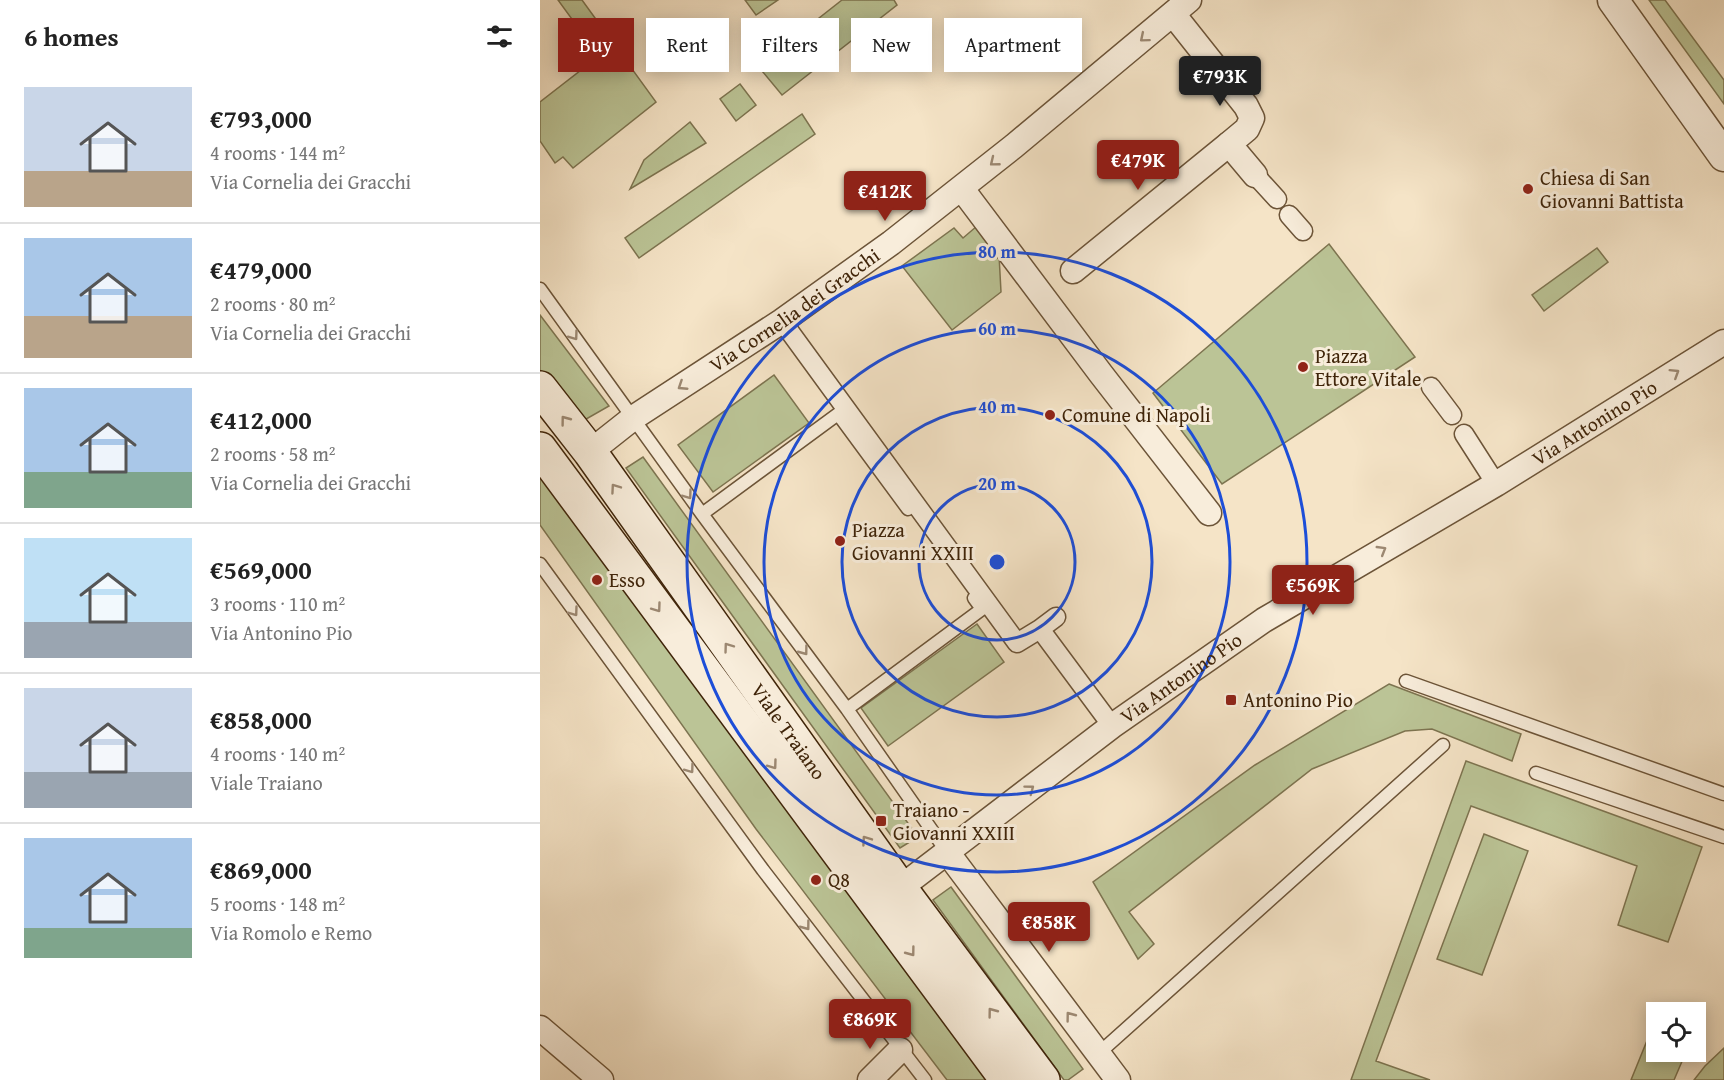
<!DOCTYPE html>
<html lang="en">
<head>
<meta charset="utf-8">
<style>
	body { margin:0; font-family:"Gentium Book Plus",serif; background:#f6f6f6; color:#222; height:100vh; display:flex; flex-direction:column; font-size:22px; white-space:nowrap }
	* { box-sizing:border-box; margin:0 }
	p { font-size:20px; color:#767676 }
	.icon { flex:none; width:33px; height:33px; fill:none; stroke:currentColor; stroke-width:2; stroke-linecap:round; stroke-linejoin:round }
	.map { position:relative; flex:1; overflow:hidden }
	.sheet { display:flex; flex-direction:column; background:#fff; width:540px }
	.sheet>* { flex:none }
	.top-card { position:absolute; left:18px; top:18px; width:570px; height:54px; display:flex; gap:12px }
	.tools { position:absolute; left:1106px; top:1002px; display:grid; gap:12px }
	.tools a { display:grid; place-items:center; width:60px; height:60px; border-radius:0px; background:#fff; box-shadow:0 3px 15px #0003; font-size:30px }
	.price { position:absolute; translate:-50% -51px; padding:0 14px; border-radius:6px; background:#8f2418; color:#fff; font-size:20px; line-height:39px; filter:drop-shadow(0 2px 3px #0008) }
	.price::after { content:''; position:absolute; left:50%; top:36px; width:18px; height:14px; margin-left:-9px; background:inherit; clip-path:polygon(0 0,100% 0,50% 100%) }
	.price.on { background:#222; color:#fff }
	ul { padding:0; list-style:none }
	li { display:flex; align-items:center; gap:18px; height:150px; padding:0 24px }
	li+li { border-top:2px solid #e0e0e0 }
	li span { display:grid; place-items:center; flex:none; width:168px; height:120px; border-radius:0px; color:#555 }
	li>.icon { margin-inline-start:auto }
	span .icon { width:72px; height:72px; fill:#fffc; stroke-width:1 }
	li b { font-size:26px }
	h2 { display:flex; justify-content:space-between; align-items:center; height:72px; padding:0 24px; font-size:26px }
	.chip { padding:0 21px; border-radius:0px; background:#fff; box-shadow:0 3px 15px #0003; font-size:21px; line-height:54px }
	.chip.on { background:#8f2418; color:#fff }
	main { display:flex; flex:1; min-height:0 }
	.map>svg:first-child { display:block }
</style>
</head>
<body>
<main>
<section class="sheet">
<h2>6 homes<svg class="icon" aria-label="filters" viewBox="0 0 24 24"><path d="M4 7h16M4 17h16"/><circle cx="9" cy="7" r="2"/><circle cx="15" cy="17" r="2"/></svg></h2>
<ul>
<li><span style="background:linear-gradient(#c9d6e8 70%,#b9a48a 0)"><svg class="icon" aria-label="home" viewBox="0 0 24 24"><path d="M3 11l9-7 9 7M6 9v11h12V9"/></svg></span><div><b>€793,000</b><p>4 rooms · 144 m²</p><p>Via Cornelia dei Gracchi</p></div></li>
<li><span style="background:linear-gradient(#a9c7e8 65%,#b9a48a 0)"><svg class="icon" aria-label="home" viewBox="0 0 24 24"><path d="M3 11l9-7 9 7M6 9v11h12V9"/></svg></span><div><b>€479,000</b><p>2 rooms · 80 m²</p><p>Via Cornelia dei Gracchi</p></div></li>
<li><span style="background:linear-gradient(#a9c7e8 70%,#7fa58c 0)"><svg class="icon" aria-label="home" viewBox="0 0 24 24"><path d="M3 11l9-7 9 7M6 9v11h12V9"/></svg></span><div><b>€412,000</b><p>2 rooms · 58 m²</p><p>Via Cornelia dei Gracchi</p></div></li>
<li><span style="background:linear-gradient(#bfe0f5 70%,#9aa5b1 0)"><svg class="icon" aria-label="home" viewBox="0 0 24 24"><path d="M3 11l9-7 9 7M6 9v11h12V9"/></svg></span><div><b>€569,000</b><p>3 rooms · 110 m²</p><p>Via Antonino Pio</p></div></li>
<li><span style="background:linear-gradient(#c9d6e8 70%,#9aa5b1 0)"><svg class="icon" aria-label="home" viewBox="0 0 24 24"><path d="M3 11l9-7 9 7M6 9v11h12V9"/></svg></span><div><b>€858,000</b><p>4 rooms · 140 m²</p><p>Viale Traiano</p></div></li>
<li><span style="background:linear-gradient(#a9c7e8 75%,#7fa58c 0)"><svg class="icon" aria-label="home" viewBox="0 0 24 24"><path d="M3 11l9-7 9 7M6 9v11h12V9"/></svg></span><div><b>€869,000</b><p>5 rooms · 148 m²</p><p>Via Romolo e Remo</p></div></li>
</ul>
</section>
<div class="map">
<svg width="1184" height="1080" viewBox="0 0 1184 1080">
	<rect width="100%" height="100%" fill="#f5e4c7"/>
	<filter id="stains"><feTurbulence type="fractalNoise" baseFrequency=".00333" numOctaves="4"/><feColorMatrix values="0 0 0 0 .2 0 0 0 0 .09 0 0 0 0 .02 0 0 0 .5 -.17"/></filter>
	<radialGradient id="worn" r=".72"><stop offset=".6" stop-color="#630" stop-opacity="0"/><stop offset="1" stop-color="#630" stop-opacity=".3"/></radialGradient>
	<path fill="#bbc496" stroke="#7d7450" stroke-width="1.5" d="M18,0H42L116,102L33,168L23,157L15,163L0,141V102L59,56Z
		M205,0H238L216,15Z
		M302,0H354L357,5L242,95L218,66Z
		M1109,0H1125L1184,80V104Z
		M200,84L216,105L196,121L180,99Z
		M262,114L275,134L99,258L85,238Z
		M150,122L166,143L90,189L104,160Z
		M437,226L459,255L461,292L412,330L362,266L414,228L423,238Z
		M789,244L875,357L682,484L613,393Z
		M1057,248L1068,262L1004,311L992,295Z
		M0,315L69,406L41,422L0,370Z
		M234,375L269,423L173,492L138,445Z
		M103,457L378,837L360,848L86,468Z
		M0,469L446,1080H407L216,829L0,525Z
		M437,624L464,662L348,746L321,708Z
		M849,684L981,734L972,761L892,729L865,731L772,769L589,912L614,944L598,959L553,882L715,765Z
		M926,761L1162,847L1128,942L1078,925L1097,866L931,806L836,1061L890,1080H811Z
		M944,834L988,851L942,975L897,959Z
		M411,887L543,1069L528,1080H524L393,900Z
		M1113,1026L1116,1028V1052H1146L1134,1080H1091Z
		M1184,1048V1080H1154L1165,1066Z"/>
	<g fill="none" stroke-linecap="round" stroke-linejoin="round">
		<g stroke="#6c5438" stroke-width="15">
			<path id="service" d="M0,289L162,514L307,709L407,852
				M162,514L298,414L368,509
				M0,564L223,870L385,1080
				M866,681L1184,794
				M307,709L442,609L434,598
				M996,773L1184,837
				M558,1054L903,745"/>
		</g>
		<g stroke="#6c5438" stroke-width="21">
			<path id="pedestrian" d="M715,175L737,199
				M749,215L763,231
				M242,321L477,643L500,629
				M891,387L912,415
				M924,434L956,484
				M516,617L500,629L572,726"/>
		</g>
		<g stroke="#6c5438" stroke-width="27">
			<g id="minor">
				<path d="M633,14L706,106L712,118L707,129L689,144L715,175"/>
				<path d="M422,189L561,374L669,513"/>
				<path d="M533,271L689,144"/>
				<path id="s1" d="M50,452L93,418L242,321L351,243L474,146L649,0"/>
				<path d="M407,852L578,1080"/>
				<path id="s2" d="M360,888L572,726L724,620L956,484L1184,342"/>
				<path d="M0,1028L61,1080"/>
				<path d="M330,1080L360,1050"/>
			</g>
		</g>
		<g stroke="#6c5438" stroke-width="33">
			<path id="tertiary" d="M1073,0L1184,156"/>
		</g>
		<g stroke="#3f2409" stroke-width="36">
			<g id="secondary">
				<path id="s3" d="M0,388L50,452L360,888L503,1080"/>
				<path d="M0,449L467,1080"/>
			</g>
		</g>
		<use href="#service" stroke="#f8eddb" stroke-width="12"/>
		<use href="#pedestrian" stroke="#f8eddb" stroke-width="18"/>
		<use href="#minor" stroke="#f8eddb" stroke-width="24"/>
		<use href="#tertiary" stroke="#f8eddb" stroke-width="30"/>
		<use href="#secondary" stroke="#f8eddb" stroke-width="33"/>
	</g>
	<defs><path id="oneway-chevron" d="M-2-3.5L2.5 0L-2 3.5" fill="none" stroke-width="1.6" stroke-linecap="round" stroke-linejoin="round" transform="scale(1.5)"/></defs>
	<g stroke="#9c8872">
		<use href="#oneway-chevron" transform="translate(604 38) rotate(140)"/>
		<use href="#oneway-chevron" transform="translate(454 162) rotate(141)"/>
		<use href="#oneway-chevron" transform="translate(34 336) rotate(54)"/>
		<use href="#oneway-chevron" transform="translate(1135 373) rotate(-32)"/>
		<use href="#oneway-chevron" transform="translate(142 386) rotate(147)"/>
		<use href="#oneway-chevron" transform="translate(25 420) rotate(-127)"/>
		<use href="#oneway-chevron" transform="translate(75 488) rotate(-125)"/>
		<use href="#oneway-chevron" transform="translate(148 495) rotate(54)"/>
		<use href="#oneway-chevron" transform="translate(842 550) rotate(-31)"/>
		<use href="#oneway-chevron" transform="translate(117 608) rotate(54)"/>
		<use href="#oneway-chevron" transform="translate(34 612) rotate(54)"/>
		<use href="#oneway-chevron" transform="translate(188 647) rotate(-126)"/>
		<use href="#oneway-chevron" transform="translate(264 651) rotate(53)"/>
		<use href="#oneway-chevron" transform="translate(233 765) rotate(54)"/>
		<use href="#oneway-chevron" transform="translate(150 769) rotate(54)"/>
		<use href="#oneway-chevron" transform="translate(490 789) rotate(-37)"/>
		<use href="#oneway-chevron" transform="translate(326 840) rotate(-125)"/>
		<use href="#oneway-chevron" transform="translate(266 926) rotate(53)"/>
		<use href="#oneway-chevron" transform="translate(371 952) rotate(53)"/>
		<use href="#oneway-chevron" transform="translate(452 1012) rotate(-127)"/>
		<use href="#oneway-chevron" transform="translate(530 1016) rotate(-127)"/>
	</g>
	<g fill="none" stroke="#1d4ed8" stroke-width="3">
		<circle cx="457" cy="562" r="78"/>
		<circle cx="457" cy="562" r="155"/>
		<circle cx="457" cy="562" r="233"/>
		<circle cx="457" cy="562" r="310"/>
	</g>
	<g fill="#8f2418" stroke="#f8eddb" stroke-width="2">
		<circle cx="988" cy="189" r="6"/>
		<circle cx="763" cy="367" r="6"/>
		<circle cx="510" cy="415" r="6"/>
		<circle cx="300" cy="541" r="6"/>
		<circle cx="57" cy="580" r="6"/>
		<rect x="685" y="694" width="12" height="12" rx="3"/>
		<rect x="335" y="815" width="12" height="12" rx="3"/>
		<circle cx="276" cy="880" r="6"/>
	</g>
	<g text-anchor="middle" stroke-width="6" stroke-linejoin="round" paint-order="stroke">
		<g font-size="20" fill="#3f2409" stroke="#f8eddb" text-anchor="start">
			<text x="1000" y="185">Chiesa di San<tspan x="1000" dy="23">Giovanni Battista</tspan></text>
			<text x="775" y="363">Piazza<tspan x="775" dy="23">Ettore Vitale</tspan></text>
			<text x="522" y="422">Comune di Napoli</text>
			<text x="312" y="537">Piazza<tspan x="312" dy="23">Giovanni XXIII</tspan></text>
			<text x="69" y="587">Esso</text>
			<text x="703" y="707">Antonino Pio</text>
			<text x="353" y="817">Traiano -<tspan x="353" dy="23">Giovanni XXIII</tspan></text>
			<text x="288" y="887">Q8</text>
		</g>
		<g font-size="20" fill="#3f2409" stroke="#f8eddb">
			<text dy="7" stroke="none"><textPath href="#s1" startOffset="249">Via Cornelia dei Gracchi</textPath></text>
			<text dy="7" stroke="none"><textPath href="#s2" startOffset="837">Via Antonino Pio</textPath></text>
			<text dy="7" stroke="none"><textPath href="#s2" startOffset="351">Via Antonino Pio</textPath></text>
			<text dy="7" stroke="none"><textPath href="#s3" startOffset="424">Viale Traiano</textPath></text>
		</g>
	</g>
	<circle cx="457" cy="562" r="9" fill="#1d4ed8" stroke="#f8eddb" stroke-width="3"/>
	<g font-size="18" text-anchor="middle" font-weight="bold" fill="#1d4ed8" stroke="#f8eddb" stroke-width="6" stroke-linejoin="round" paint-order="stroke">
		<text x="457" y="258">80 m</text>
		<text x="457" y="335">60 m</text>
		<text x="457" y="413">40 m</text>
		<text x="457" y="490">20 m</text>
	</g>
	<rect width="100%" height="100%" filter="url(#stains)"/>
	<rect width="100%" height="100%" fill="url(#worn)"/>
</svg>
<div class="tools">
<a><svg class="icon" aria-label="locate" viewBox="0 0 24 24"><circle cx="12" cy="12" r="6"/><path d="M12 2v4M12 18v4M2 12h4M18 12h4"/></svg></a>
</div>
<b class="price on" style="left:680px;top:107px">€793K</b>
<b class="price" style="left:598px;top:191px">€479K</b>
<b class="price" style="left:345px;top:222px">€412K</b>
<b class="price" style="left:773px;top:616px">€569K</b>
<b class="price" style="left:509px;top:953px">€858K</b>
<b class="price" style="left:330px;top:1050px">€869K</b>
<div class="top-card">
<a class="chip on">Buy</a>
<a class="chip">Rent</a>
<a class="chip">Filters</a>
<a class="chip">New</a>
<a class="chip">Apartment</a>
</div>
</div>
</main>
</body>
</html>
